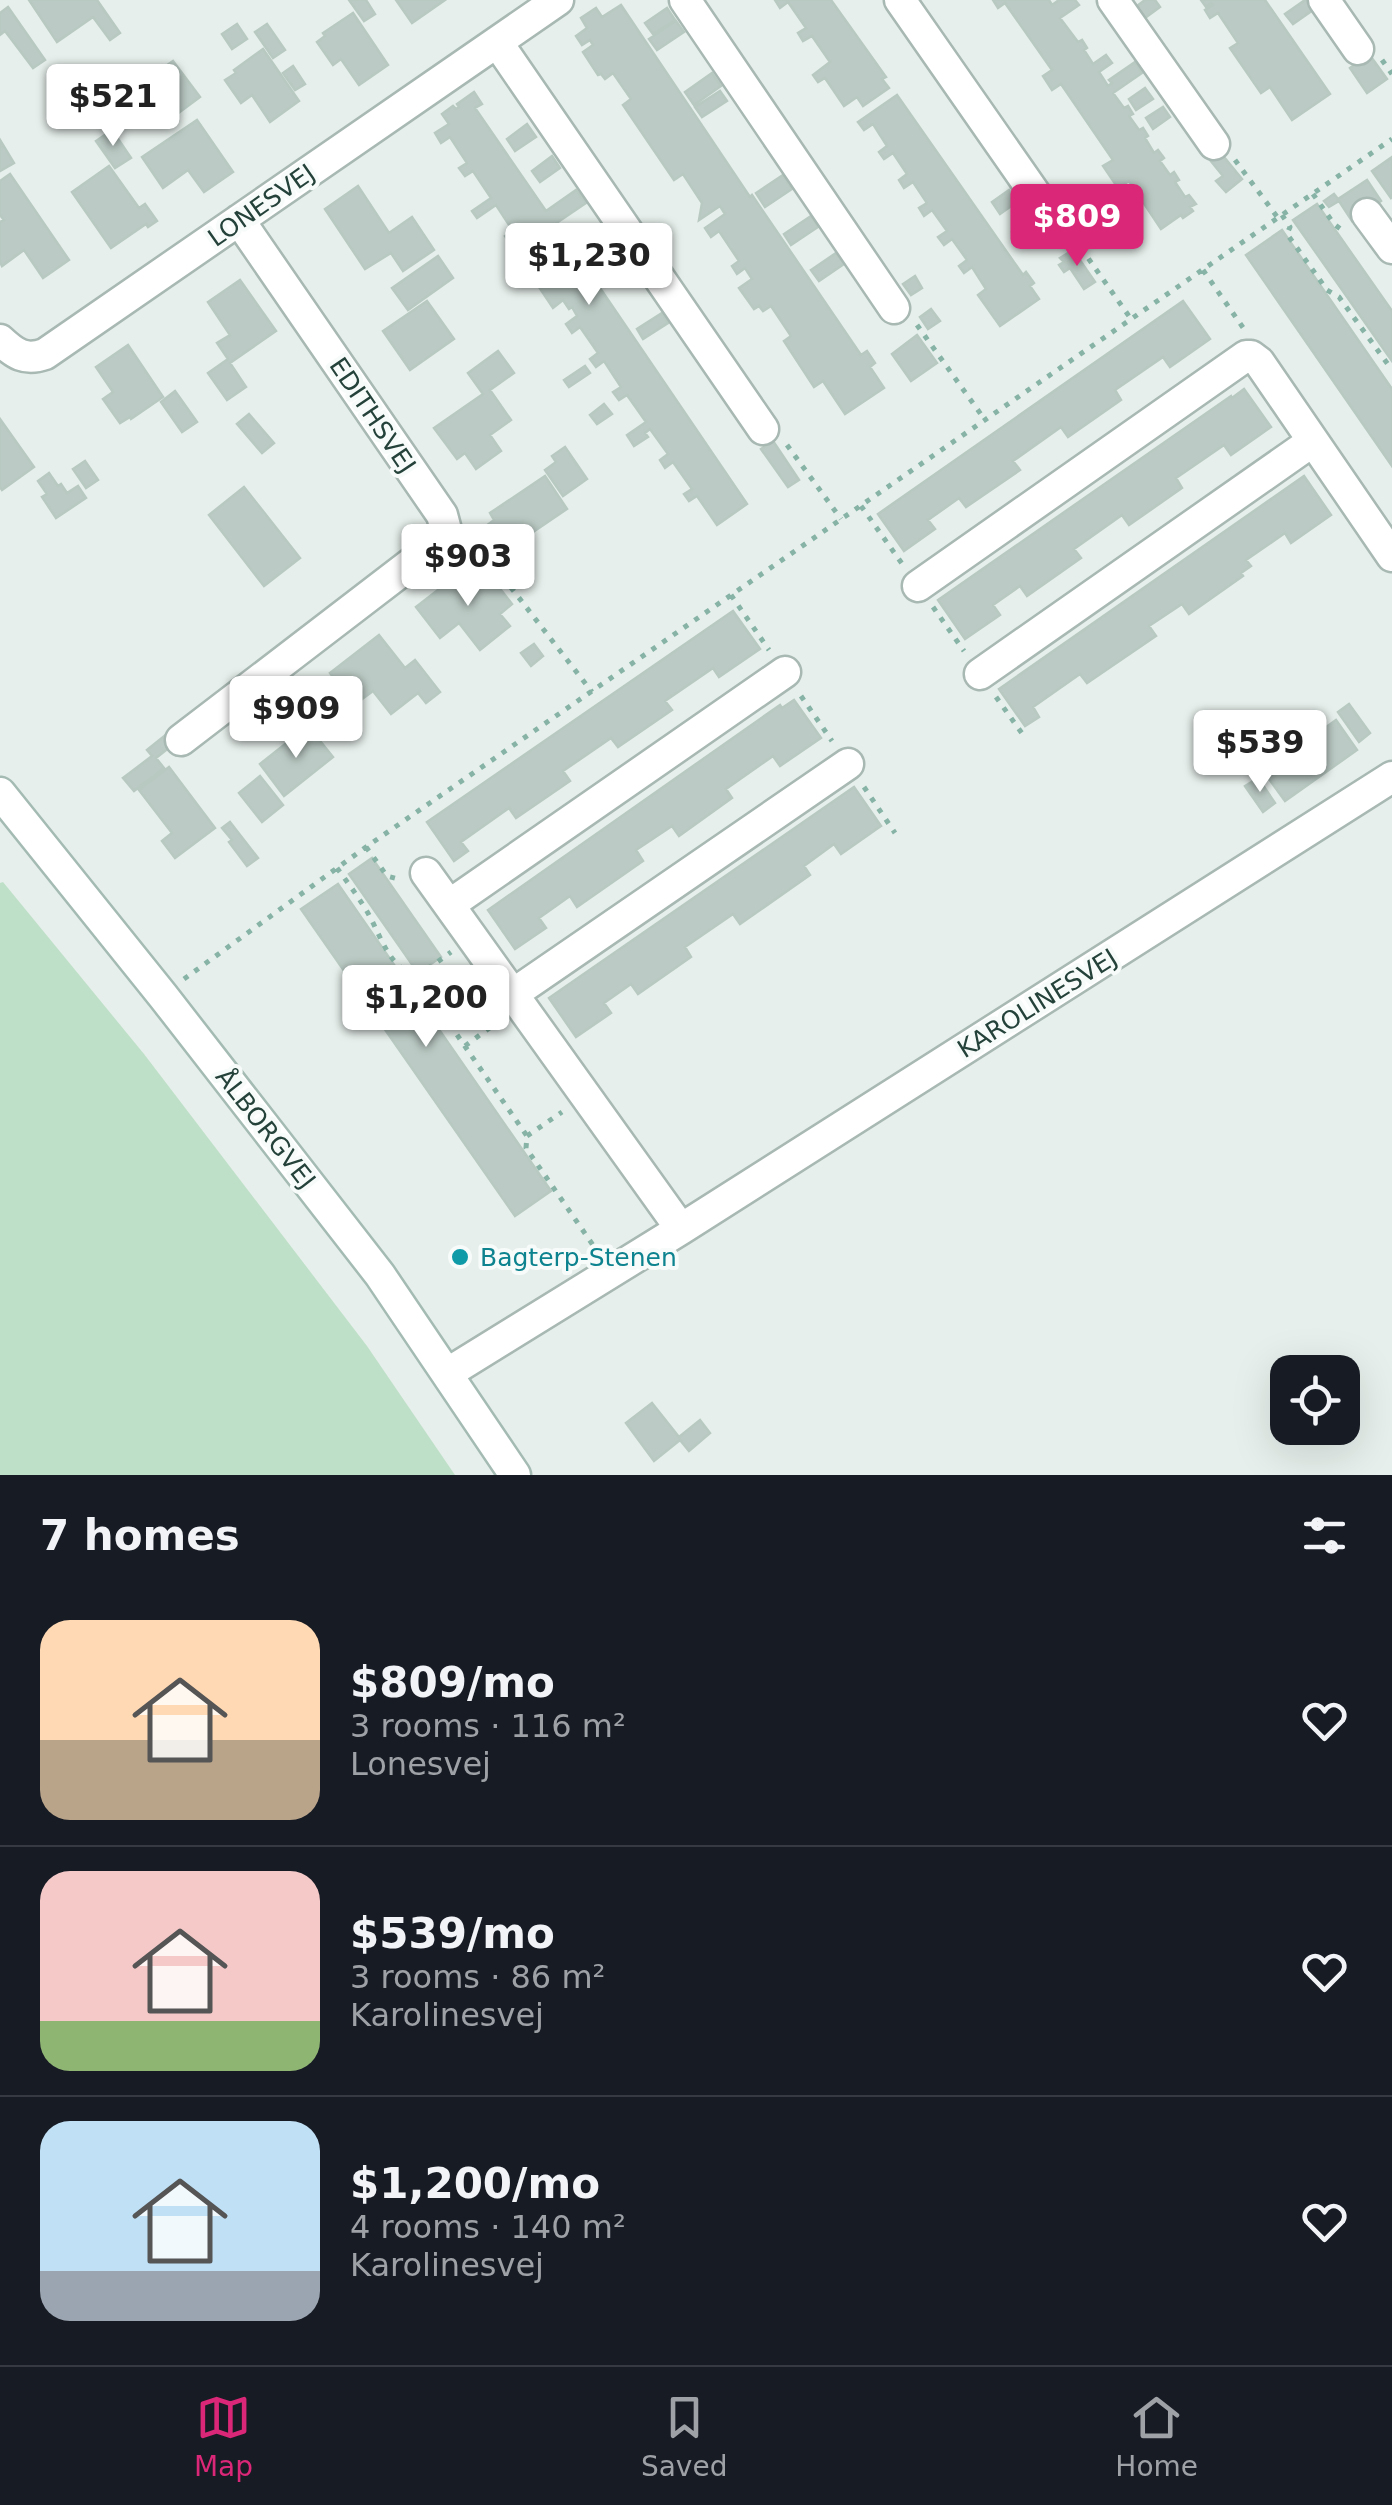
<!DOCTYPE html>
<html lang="en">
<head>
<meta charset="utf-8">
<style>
	body { margin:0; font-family:"DejaVu Sans",sans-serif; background:#242831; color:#f1f3f6; height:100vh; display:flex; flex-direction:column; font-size:38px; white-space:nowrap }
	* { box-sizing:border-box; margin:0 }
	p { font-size:32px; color:#9ea1a6 }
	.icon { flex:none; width:55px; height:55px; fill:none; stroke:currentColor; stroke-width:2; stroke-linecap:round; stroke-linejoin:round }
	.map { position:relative; height:1475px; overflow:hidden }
	.side { display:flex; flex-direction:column; background:#171b24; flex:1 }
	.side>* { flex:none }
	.buttons { position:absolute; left:1270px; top:1355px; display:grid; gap:20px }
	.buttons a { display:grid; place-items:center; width:90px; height:90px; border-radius:20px; background:#171b24; box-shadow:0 10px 40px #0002; font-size:50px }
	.price { position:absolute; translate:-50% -85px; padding:0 22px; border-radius:10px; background:#fff; color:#222; font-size:32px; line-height:65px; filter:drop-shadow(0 2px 5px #0008) }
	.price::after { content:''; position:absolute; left:50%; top:60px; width:30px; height:22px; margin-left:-15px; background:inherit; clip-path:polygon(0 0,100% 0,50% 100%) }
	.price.on { background:#db2777; color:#fff }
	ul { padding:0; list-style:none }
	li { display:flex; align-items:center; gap:30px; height:250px; padding:0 40px }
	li+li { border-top:2px solid #363941 }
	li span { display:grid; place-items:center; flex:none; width:280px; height:200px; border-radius:30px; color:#555 }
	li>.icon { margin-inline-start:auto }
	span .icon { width:120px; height:120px; fill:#fffc; stroke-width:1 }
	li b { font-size:42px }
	h2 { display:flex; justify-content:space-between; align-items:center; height:120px; padding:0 40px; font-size:42px }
	.dock { display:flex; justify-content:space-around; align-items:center; height:140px; border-top:2px solid #363941; background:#171b24; font-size:28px; color:#9ea1a6 }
	.dock a { display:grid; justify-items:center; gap:5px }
	.dock .on { color:#db2777 }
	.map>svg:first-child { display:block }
</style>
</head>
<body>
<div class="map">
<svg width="1392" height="1475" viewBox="0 0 1392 1475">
	<rect width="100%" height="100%" fill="#e6efeb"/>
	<path fill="#bfe0c8" d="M3,882L144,1054L367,1346L455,1475H0V883Z"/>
	<path fill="#bbcac4" stroke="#b8c9c2" stroke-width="2.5" d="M29,0H97L120,33L110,40L93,17L57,42Z
		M349,0H366L375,14L364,21Z
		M396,0H445L412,23Z
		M775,0H831L886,77L882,79L889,88L863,106L857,97L844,106L825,78L818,82L813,75L830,62L812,36L803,41L798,33L806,28L788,2L780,8Z
		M993,0H1049L1052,5L1059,0H1075L1079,5L1060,18L1078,42L1082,40L1087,48L1084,50L1093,64L1106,55L1112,63L1099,72L1108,86L1112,83L1109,80L1135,62L1142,73L1113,93L1124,108L1128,106L1133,114L1129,116L1139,130L1143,128L1148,136L1145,138L1154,153L1158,150L1164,158L1160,161L1170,175L1174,172L1179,180L1175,182L1185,197L1189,195L1196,204L1190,207L1193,211L1183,218L1181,215L1161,229L1129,181L1118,188L1103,166L1113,160L1061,84L1052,90L1043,76L1052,70L1005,3L998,8Z
		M1145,0H1155L1160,7L1145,18L1137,6Z
		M1201,0H1265L1330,94L1292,120L1270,87L1261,93L1230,48L1238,43L1218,13L1210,18L1205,10L1213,5L1211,3L1206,7Z
		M1305,0H1310L1316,8L1293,24L1285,14Z
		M621,5L750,197L752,195L861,355L867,351L875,363L870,367L884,388L845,414L823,381L814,387L784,341L791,336L771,306L763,311L759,306L754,309L739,288L752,279L745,268L737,274L732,266L739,261L719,231L711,237L705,228L725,214L720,206L699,220L702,203L683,174L674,180L623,105L631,99L613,73L605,79L601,74L598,75L583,52L593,45L590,40L582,45L576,36L587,28L581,18L596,8L602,17Z
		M8,7L45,60L33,68L5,31L0,35V13Z
		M667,8L675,20L653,34L645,23Z
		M353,13L388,65L359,85L341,59L333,65L317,42L325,36L323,33Z
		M676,21L684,32L657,50L649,39Z
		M237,24L247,39L232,49L222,34Z
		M267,24L285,50L273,58L255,32Z
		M263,49L299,101L270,122L252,95L241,103L225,80L236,73L234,70Z
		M1369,54L1387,79L1367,93L1350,68Z
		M173,61L200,97L177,114L156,84L158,83L153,75Z
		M293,66L305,84L295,90L283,73Z
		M712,73L721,86L694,105L685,92Z
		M1145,88L1153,99L1136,110L1129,99Z
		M720,91L727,101L702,117L695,107Z
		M474,92L482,104L475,108L546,211L576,190L586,203L555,224L593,279L591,281L597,289L600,288L747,504L717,525L697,496L689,501L684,494L692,489L673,462L665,468L660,460L668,454L650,429L645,433L648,437L634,446L627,435L646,422L627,395L619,400L613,392L621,387L604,361L596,367L590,359L598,353L580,327L572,333L566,324L577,316L572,307L569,309L563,300L553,308L537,284L546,278L542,272L534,278L528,270L537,264L519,238L511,244L505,236L513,231L496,205L477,218L472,211L491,198L473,171L465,176L459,168L467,163L450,137L441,143L435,133L449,124L442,114L453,106L456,109L459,107L457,104Z
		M897,95L1023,275L1026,272L1034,283L1030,286L1039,299L1000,326L978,295L986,289L972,267L964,273L959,266L967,260L952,239L944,245L938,237L947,231L932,210L924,216L919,208L927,203L913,182L904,188L899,180L907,174L893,153L884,159L879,152L887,146L873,124L864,130L858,122Z
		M1163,107L1170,117L1153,129L1146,118Z
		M197,120L233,172L204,192L188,170L163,188L142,157Z
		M527,124L536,137L515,151L507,139Z
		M112,130L131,158L115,168L96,141Z
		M0,140L14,163L0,171Z
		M1220,152L1242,179L1226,192L1216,181L1223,176L1210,160Z
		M552,156L560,168L540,182L532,171Z
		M1392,157V197L1391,198L1372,171Z
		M109,166L139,208L145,204L157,221L148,227L146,224L111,248L72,192Z
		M10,174L69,260L43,278L24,250L2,266L0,262V222L4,220L0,215V181Z
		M783,175L792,189L765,207L756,193Z
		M1367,180L1381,201L1352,221L1339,201L1329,207L1324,201L1334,194L1338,199Z
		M358,186L389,233L412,217L434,250L403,271L391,253L365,269L325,209Z
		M1009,190L1017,202L1000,214L992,202Z
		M1317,204L1392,311V361L1293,220Z
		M811,216L818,227L791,245L784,234Z
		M1028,220L1036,231L1019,242L1012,232Z
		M1282,230L1392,389V466L1246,255Z
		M1073,250L1095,282L1084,289L1070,268L1064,272L1059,265L1064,262L1060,258Z
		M836,253L844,264L819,281L811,270Z
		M438,256L453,278L408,310L392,288Z
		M915,276L922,288L911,295L903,284Z
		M240,280L276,331L230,363L246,387L227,400L208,373L228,359L217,343L230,335L208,302Z
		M427,301L454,339L410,370L383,331Z
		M1183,301L1210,339L1170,367L1163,357L1115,390L1121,400L1068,437L1061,427L1013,461L1020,470L966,507L959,498L928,520L935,529L904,551L878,514Z
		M931,309L940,321L928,329L920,317Z
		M662,313L668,323L643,339L637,329Z
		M917,335L937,363L911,381L892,354Z
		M128,345L163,397L131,419L130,417L120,423L103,399L113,392L96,367Z
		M498,351L514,373L490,390L511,420L490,435L501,451L476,469L465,453L457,459L434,428L483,394L468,373Z
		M585,366L590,373L569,387L564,380Z
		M1244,389L1271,427L1231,455L1224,445L1176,478L1182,488L1129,525L1122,515L1074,549L1081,558L1027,596L1020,586L993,605L1000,615L965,639L938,600L1231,396L1232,398Z
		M175,391L197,422L182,432L161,402Z
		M604,404L612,414L597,424L590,415Z
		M249,414L274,443L262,453L237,424Z
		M0,419L34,467L2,490L0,487Z
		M773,441L799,480L788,487L761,449Z
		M565,447L587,479L563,496L545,470L556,462L552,456Z
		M85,461L98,480L86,488L73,469Z
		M49,473L58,486L61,484L67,493L78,486L86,498L56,518L42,497L47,494L38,481Z
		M545,476L567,509L499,555L482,529L494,520L490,513Z
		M1304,476L1331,515L1291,543L1285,533L1246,560L1251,566L1241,573L1243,576L1189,614L1182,604L1149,626L1156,636L1087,683L1080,674L1033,707L1039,717L1025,726L999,689Z
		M244,487L300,558L264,586L209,515Z
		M465,569L479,586L491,577L512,604L500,614L510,626L480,650L459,623L440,638L416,607Z
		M733,611L760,649L719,677L713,668L665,701L672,710L618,747L611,738L563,771L570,781L516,818L509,808L461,842L468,851L454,861L427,822Z
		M379,635L405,668L415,660L440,692L426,703L418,693L391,714L373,691L354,705L330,673Z
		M534,644L543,656L531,666L521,653Z
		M303,699L317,716L307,724L293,707Z
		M794,700L821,738L780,766L773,756L726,789L732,798L679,836L672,826L636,850L643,861L577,907L570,896L539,918L546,928L515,949L488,910L780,705L782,708Z
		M1349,704L1370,733L1359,742L1338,712Z
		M1336,720L1357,750L1285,801L1264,772Z
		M308,726L333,757L284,796L260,764Z
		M173,729L180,739L156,758L164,768L134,791L123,778L152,756L147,750Z
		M169,767L215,828L175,858L162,841L172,833L139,790Z
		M260,776L283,805L262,822L239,793Z
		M1258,778L1275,803L1263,812L1245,786Z
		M854,787L881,826L841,854L834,844L804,866L810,875L740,924L733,914L685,947L691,957L638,994L631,984L604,1003L611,1013L576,1037L549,998Z
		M230,822L258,858L247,866L229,842L232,840L222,828Z
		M372,858L441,957L418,973L349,874Z
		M338,884L551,1191L515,1216L301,909Z
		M652,1403L679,1437L700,1420L710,1433L689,1451L680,1440L654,1461L626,1423Z"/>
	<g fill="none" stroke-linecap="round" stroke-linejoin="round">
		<g stroke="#a8b8b2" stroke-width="35">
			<path id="minor" d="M685,0L894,308
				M900,0L1061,231
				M1113,0L1214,144
				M1324,0L1358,49
				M497,42L763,429
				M1367,214L1392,248
				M0,340C15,354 25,361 45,354L558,0
				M918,586L1246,356H1251L1259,362L1392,556
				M980,674L1313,441
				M181,740L438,543L446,530L442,515L239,220
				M426,873L681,1229
				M449,905L785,672
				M513,994L848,764
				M448,1373L681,1229L1392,777"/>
		</g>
		<g stroke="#a4bbb3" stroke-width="35">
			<path id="secondary" d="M0,793L163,996L380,1275L515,1475"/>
		</g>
		<path stroke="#86b3a5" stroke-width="5" stroke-dasharray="5 8" stroke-linecap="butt" d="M1382,60L1392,74
			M1235,160L1278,218
			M1313,194L1334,224L1342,230
			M1282,215L1290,227L1287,234L1327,290L1339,297L1392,370
			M1081,248L1131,319
			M1203,270L1244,329
			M917,325L985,420
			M787,445L841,519
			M861,506L903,565
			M471,536L592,692
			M731,595L769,650
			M933,607L964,651
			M801,696L832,741
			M996,697L1026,739
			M864,787L895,833
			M366,847L387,876L402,880
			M337,868C348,883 360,899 369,915C382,939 389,967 417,977L527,1136L526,1148L595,1248
			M417,977L451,952
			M184,979L366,847L1392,139
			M465,1046L499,1021
			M527,1136L562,1112"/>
		<use href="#minor" stroke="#fff" stroke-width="30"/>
		<use href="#secondary" stroke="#fff" stroke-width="30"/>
	</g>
	<circle fill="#0f9aa8" stroke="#f7fbf9" stroke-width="4" cx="460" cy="1257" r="10"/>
	<g text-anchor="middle" stroke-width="8" stroke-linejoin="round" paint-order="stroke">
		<g font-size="25" fill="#24423a" stroke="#f7fbf9">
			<text transform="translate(261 205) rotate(-35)" y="9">LONESVEJ</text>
			<text transform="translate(373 415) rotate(56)" y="9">EDITHSVEJ</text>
			<text transform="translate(1037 1003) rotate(-32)" y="9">KAROLINESVEJ</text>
			<text transform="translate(266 1128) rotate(52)" y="9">ÅLBORGVEJ</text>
		</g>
		<g font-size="25" fill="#0d838f" stroke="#f7fbf9" text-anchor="start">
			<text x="480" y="1266">Bagterp-Stenen</text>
		</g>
	</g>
</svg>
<div class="buttons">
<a><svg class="icon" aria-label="locate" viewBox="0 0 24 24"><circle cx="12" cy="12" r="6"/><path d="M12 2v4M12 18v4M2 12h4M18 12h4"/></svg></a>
</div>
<b class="price" style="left:113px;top:149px">$521</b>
<b class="price on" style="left:1077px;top:269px">$809</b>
<b class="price" style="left:589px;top:308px">$1,230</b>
<b class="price" style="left:468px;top:609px">$903</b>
<b class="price" style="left:296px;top:761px">$909</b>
<b class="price" style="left:1260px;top:795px">$539</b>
<b class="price" style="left:426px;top:1050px">$1,200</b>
</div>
<section class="side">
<h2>7 homes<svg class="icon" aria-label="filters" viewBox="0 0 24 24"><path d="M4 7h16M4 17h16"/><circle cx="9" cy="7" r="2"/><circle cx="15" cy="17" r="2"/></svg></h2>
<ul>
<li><span style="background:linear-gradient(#ffd9b3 60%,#b9a48a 0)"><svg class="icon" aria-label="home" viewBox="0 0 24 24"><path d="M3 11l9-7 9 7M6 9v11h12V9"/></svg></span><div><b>$809/mo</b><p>3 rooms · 116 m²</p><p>Lonesvej</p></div><svg class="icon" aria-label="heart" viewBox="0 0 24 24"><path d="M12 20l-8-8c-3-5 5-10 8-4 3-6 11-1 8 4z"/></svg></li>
<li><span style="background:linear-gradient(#f6c9c9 75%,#8fb573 0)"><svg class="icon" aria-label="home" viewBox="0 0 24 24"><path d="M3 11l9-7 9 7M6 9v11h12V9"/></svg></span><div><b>$539/mo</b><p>3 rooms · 86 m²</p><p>Karolinesvej</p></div><svg class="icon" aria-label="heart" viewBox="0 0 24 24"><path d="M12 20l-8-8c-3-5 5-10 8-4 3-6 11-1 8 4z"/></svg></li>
<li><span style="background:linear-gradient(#bfe0f5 75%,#9aa5b1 0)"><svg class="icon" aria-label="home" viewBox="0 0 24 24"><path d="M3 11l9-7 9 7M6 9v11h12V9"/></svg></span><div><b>$1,200/mo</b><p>4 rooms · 140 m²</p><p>Karolinesvej</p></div><svg class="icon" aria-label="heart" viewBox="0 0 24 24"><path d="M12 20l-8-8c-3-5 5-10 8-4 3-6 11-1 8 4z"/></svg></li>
</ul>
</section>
<nav class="dock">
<a class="on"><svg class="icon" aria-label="map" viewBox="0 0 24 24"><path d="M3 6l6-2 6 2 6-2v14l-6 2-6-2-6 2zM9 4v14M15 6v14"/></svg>Map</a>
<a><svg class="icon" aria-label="saved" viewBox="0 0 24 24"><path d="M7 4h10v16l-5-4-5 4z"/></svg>Saved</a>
<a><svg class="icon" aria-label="home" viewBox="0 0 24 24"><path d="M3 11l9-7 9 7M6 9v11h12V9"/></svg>Home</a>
</nav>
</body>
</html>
